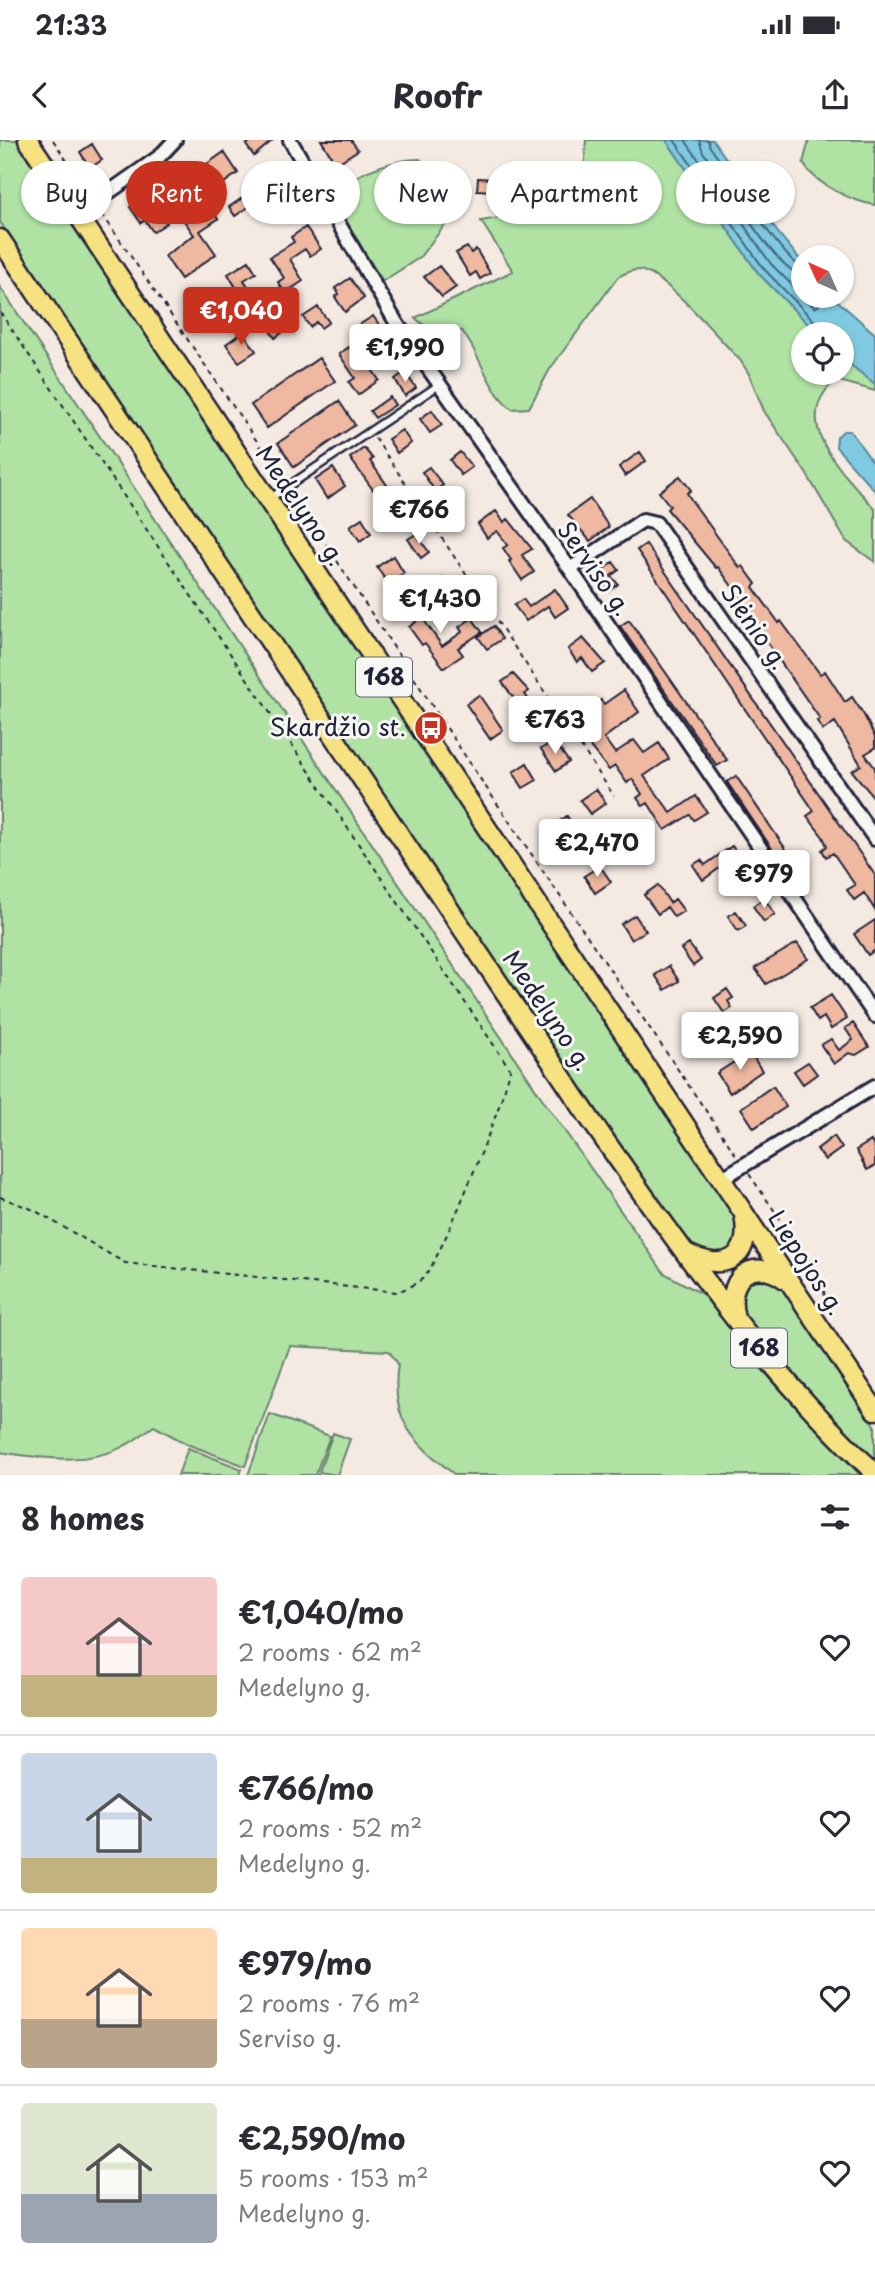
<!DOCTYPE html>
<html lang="en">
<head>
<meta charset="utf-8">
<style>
	body { margin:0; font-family:"Playpen Sans",sans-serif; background:#f2f2f3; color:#2b2b33; height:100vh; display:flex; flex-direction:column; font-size:26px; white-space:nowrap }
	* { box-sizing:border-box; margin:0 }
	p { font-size:23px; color:#7c7c81 }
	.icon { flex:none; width:38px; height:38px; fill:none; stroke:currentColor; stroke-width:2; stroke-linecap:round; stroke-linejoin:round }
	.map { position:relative; height:1335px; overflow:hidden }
	.sheet { display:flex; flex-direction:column; background:#fff; flex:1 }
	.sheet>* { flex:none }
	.top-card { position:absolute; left:21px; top:21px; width:833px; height:63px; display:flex; gap:14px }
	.needle { width:46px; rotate:315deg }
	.buttons { position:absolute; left:791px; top:105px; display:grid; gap:14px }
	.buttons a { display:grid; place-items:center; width:63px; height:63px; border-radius:50%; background:#fff; box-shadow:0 2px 5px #0004; font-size:35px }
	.price { position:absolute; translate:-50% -60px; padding:0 16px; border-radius:7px; background:#fff; color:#222; font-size:23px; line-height:46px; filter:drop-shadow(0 2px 4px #0008) }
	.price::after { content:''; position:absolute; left:50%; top:42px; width:21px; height:16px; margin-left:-10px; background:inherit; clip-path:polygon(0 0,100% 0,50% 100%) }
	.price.selected { background:#c8321e; color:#fff }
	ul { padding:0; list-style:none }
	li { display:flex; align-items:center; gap:21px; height:175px; padding:0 21px }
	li+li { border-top:2px solid #e1e1e2 }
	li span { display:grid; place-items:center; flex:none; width:196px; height:140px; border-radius:7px; color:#555 }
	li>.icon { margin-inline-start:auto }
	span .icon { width:84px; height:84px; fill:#fffc; stroke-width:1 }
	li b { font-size:30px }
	h2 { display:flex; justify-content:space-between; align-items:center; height:84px; padding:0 21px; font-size:30px }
	.chip { padding:0 24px; border-radius:32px; background:#fff; box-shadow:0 2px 5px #0004; font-size:24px; line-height:63px }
	.chip.selected { background:#c8321e; color:#fff }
	.status { display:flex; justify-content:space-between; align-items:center; height:49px; padding:0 35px; background:#fff; direction:ltr }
	.status svg { height:19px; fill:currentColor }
	header { display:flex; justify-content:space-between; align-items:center; height:91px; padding:0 21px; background:#fff; font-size:32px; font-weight:700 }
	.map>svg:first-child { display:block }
</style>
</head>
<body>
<div class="status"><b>21:33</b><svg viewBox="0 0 49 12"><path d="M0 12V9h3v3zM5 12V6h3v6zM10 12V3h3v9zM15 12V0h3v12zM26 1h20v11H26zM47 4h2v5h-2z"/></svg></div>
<header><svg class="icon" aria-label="back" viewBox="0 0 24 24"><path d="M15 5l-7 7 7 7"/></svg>Roofr<svg class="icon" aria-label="share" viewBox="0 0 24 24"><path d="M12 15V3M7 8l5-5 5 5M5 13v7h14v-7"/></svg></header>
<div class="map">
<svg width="875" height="1335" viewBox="0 0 875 1335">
	<rect width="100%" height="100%" fill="#f4eae2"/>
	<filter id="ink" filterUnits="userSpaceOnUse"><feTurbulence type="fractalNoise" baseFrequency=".0143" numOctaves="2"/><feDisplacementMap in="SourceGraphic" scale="14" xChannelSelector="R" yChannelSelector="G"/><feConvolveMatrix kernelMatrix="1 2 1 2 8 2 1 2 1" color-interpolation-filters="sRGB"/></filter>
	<g filter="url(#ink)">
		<path fill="#afe2a3" stroke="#68826f" stroke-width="2" d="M0,0H19L738,1079L739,1103L724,1117L692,1108L600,981L0,82Z
			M586,0H666L759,134L818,194H803V233H842V218L875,244V251L836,240C786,282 845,334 875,369V422L846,401L806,333L764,271L749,234L740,220C719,199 669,138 643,131C634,128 626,133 618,137L550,229L529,268L512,269C487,250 481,215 462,191L425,186L415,178L513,131L481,81L552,69L584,34Z
			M809,0H875V65C851,61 815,44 803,23Z
			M420,19L443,50L445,85L419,118L383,141L333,66C337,35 394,19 420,19Z
			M0,147L541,957L664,1133L704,1155L757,1224L860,1335H455C414,1302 389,1281 398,1224L389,1211L290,1206L245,1326L187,1304L154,1286C145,1292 136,1300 126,1305C89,1326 40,1318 0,1312Z
			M753,1135L778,1139L875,1285V1323L805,1252L741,1177L736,1158Z
			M270,1274L330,1296L315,1335H248Z
			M333,1293L350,1299L337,1335L319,1332Z
			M188,1308L242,1329L240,1335H178Z"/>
		<path fill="#7fcae0" stroke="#5a879e" stroke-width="2" d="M666,0H713L779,94L803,123V156H832L875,194V244L842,218V194H818L759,134Z
			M843,291H850L875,325V351L836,307L837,297Z"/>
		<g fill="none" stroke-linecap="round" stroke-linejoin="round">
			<path stroke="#47657d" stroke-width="2" d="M674,0L764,129L820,187L823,194
				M685,0L771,124L815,168L819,165L818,156
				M699,0L703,12C721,36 777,134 803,135
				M708,0L710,7C726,27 784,124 803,127"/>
		</g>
		<path fill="#eeb8a1" stroke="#22223b" stroke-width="2" d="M253,0H273L254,16L246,5Z
			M321,0H351L358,10L336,24Z
			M92,4L102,20L90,28L80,12Z
			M224,12L238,33L221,45L207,24Z
			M281,26L301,57L290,65L270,34Z
			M534,27L536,69L520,71L519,64L516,65V28Z
			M478,38L494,39L493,51L477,50Z
			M200,51L218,79L200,91L216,114L181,139L165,116L194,95L178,72L194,62L190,57Z
			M250,53L256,62L235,76L229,67Z
			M145,58L167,83L153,92L145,80L141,83L130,67Z
			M306,87L321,109L310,116L305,109L290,119L303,141L285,153L278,142L284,138L270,117L294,102L291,97Z
			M467,107L471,113L476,109L490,133L480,139L476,132L470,136L456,113Z
			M249,121L256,133L244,140L249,148L240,154L228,134Z
			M439,126L456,147L442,157L424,137Z
			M350,138L364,158L345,172L335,157L339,154L335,148Z
			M219,158L230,175L213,186L201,169Z
			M273,165L278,172L273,175L284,191L275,198L259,175Z
			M318,167L329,182L321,188L316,182L310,187L303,177Z
			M373,176L391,201L365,219L379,240L358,255L349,242L355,238L339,214L349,207L353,214L368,204L356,187Z
			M243,192L256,211L239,222L226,204Z
			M319,218L335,241L267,288L251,265Z
			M405,232L416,248L405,256L395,239Z
			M390,257L395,265L375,278L370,271Z
			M339,261L355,285L294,327L278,303Z
			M432,270L442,285L430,293L420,279Z
			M402,290L411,303L397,313L388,299Z
			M364,308L373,319L370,321L394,355L391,358L400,371L392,376L350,318Z
			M460,312L472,327L461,335L450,320Z
			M640,312L646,321L625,336L619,327Z
			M429,327L443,345L435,351L422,332Z
			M333,328L345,346L327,359L315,340Z
			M680,336L691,350L687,353L692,361L740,428L743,426L756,444L753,447L779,483L781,481L820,534L825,531L845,562L852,557L864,575L875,597V608L865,614L875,628V659L852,631L861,625L835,582L823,590L817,581L820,579L741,465L744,463L718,427L716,428L667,369L670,366L659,352Z
			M590,359L609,387L590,401L568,375Z
			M496,371L504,382L508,379L532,409L522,415L534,432L522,440L509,421L511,420L503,408L508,405L497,391L487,398L478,384Z
			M362,378L371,393L360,401L350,386Z
			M416,394L429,412L421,418L408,399Z
			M646,404L875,735V770L864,753L854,760L847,750L855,745L833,713L826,717L822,710L827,706L823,697L807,676L814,671L637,410Z
			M393,416L404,433L388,444L377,427Z
			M613,422L619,430L611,436L618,444L609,451L597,434Z
			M443,438L456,457L448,462L435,444Z
			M555,449L568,468L555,477L548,466L526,481L514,465L523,459L529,467Z
			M424,458L434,473L424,480L442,506L462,492L459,487L472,478L482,492L458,508L463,515L444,528L425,503L422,505L409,487L416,482L407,470Z
			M629,480L727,620L717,626L620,486Z
			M494,486L502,499L487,509L478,497Z
			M583,498L605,523L592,532L582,518L577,522L568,509Z
			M513,534L529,551L525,554L535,570L539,567L547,578L534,586L502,542Z
			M624,550L639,572L604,598L615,613L634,600L644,613L659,603L669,619L644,636L671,673L696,656L707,672L694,680L690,675L665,690L648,663L643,666L637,658L642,654L632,639L627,643L615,626L609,630L570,582L601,560L604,564Z
			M479,555L503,590L490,599L466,564Z
			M554,601L569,622L556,631L541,609Z
			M527,623L537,640L523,648L513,632Z
			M736,636L800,730L791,737L727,642Z
			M596,649L606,663L590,674L580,660Z
			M567,676L578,694L564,703L553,686Z
			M621,703L630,718L621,724L612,708Z
			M732,706L744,723L729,733L721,727L703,740L693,725L701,720L705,725Z
			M600,726L611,742L595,753L584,736Z
			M658,745L670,763L675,759L684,771L674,777L667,767L658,774L644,755Z
			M764,758L775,774L764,782L753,766Z
			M736,771L746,786L738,791L728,776Z
			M635,775L646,791L631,800L621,784Z
			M875,780V810L868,815L854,794Z
			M797,803L808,819L766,844L755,828Z
			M689,804L701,820L693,826L681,809Z
			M669,826L679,841L665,850L655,835Z
			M727,849L733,858L728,861L732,868L724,873L714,858Z
			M831,855L847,879L831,889L824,877L818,881L810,868Z
			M703,875L714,892L701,901L690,885Z
			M853,883L869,907L856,915L849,913L834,924L821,905L831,899L839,910L853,900L845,888Z
			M750,912L762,931L730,953L717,933Z
			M808,922L817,934L803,944L794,931Z
			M773,946L786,967L754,988L741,968Z
			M834,996L842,1008L825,1020L817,1009Z
			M871,1001L875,1008V1026L867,1030L856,1010Z"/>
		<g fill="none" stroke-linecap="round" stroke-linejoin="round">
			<g stroke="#22223b" stroke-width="11">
				<path id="lane" d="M269,359L439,245"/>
			</g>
			<g stroke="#22223b" stroke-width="18">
				<path id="street" d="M290,0L397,184L570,429L875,876
					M78,74L159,17L175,0
					M570,429L643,380L656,383L875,699
					M721,1039L875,946"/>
			</g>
			<g stroke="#22223b" stroke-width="23">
				<path id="primary" d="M28,0L875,1270
					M0,99L590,979C677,1104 764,1229 875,1333
					M686,1113C723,1133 753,1120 744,1075
					M735,1178C725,1140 750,1115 785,1139"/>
			</g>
			<path stroke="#22223b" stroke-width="2" stroke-dasharray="5 5" stroke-linecap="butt" d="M53,0L87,51
				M102,74L282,338
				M0,172L510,929C508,952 440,1120 425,1136C418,1144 407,1148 397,1152L125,1123L34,1070L0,1057
				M375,298L614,656
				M293,354L479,637L736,1015
				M749,1034L823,1141L826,1170
				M317,1335H320"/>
			<use href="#lane" stroke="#f6f6f2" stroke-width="6"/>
			<use href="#street" stroke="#f6f6f2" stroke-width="12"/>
			<use href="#primary" stroke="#f7e281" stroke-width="18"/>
		</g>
	</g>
	<defs>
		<g id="bus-disc" transform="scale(1.75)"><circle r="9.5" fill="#c8321e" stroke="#f6f6f2"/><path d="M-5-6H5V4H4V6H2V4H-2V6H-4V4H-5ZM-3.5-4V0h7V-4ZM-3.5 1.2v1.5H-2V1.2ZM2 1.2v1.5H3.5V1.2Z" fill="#fff"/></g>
	</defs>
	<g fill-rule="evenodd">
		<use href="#bus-disc" x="431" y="588"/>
	</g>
	<g text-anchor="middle" stroke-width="6" stroke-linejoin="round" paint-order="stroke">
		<g fill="#f6f6f2" stroke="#626272" stroke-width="2">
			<rect x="356" y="517.5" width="56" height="39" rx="5"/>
			<rect x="731" y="1188.5" width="56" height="39" rx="5"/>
		</g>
		<g font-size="23" font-weight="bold" fill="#22223b">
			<text x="384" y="545">168</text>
			<text x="759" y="1216">168</text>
		</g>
		<g font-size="24" fill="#22223b" stroke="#f6f6f2">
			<text transform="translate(300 366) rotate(56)" y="8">Medelyno g.</text>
			<text transform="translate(594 429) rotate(55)" y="8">Serviso g.</text>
			<text transform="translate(754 487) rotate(55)" y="8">Slėnio g.</text>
			<text transform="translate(547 871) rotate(56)" y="8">Medelyno g.</text>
			<text transform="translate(806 1123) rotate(57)" y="8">Liepojos g.</text>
		</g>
		<g font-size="24" fill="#22223b" stroke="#f6f6f2" text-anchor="end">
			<text x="406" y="596">Skardžio st.</text>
		</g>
	</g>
</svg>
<div class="buttons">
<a><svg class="needle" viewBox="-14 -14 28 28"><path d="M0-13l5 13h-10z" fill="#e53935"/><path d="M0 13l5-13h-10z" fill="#7c7c81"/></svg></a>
<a><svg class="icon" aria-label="locate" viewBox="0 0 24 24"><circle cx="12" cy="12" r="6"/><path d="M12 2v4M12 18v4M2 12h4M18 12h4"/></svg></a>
</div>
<b class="price selected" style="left:241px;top:207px">€1,040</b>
<b class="price" style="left:405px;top:244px">€1,990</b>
<b class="price" style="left:419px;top:406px">€766</b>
<b class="price" style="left:440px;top:495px">€1,430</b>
<b class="price" style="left:555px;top:616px">€763</b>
<b class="price" style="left:597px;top:739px">€2,470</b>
<b class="price" style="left:764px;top:770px">€979</b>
<b class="price" style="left:740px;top:932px">€2,590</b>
<div class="top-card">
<a class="chip">Buy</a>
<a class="chip selected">Rent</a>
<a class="chip">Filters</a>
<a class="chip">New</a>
<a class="chip">Apartment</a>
<a class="chip">House</a>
</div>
</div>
<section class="sheet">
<h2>8 homes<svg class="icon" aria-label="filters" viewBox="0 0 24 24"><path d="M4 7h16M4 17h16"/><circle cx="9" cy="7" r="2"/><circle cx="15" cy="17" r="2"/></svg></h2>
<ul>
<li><span style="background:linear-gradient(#f6c9c9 70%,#c2b280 0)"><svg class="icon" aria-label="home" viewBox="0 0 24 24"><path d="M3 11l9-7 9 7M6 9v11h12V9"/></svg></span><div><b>€1,040/mo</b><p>2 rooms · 62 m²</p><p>Medelyno g.</p></div><svg class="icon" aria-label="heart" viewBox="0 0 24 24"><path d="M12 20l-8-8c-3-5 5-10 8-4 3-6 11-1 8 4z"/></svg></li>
<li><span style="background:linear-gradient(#c9d6e8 75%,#c2b280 0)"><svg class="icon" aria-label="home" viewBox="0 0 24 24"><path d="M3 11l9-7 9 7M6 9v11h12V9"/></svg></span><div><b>€766/mo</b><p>2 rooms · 52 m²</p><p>Medelyno g.</p></div><svg class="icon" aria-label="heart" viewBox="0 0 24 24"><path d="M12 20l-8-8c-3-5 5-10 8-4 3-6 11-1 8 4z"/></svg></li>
<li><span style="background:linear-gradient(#ffd9b3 65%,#b9a48a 0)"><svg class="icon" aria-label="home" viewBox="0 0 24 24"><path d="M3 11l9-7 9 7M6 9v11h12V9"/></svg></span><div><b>€979/mo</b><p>2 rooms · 76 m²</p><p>Serviso g.</p></div><svg class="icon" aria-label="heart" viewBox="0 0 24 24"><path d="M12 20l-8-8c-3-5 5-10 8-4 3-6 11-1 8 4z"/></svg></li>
<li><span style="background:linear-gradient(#dfe7d0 65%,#9aa5b1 0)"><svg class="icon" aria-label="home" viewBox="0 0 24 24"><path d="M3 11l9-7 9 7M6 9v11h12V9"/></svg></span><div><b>€2,590/mo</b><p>5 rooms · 153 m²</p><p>Medelyno g.</p></div><svg class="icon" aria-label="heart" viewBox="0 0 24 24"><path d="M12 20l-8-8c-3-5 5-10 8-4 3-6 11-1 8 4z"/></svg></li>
</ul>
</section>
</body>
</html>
